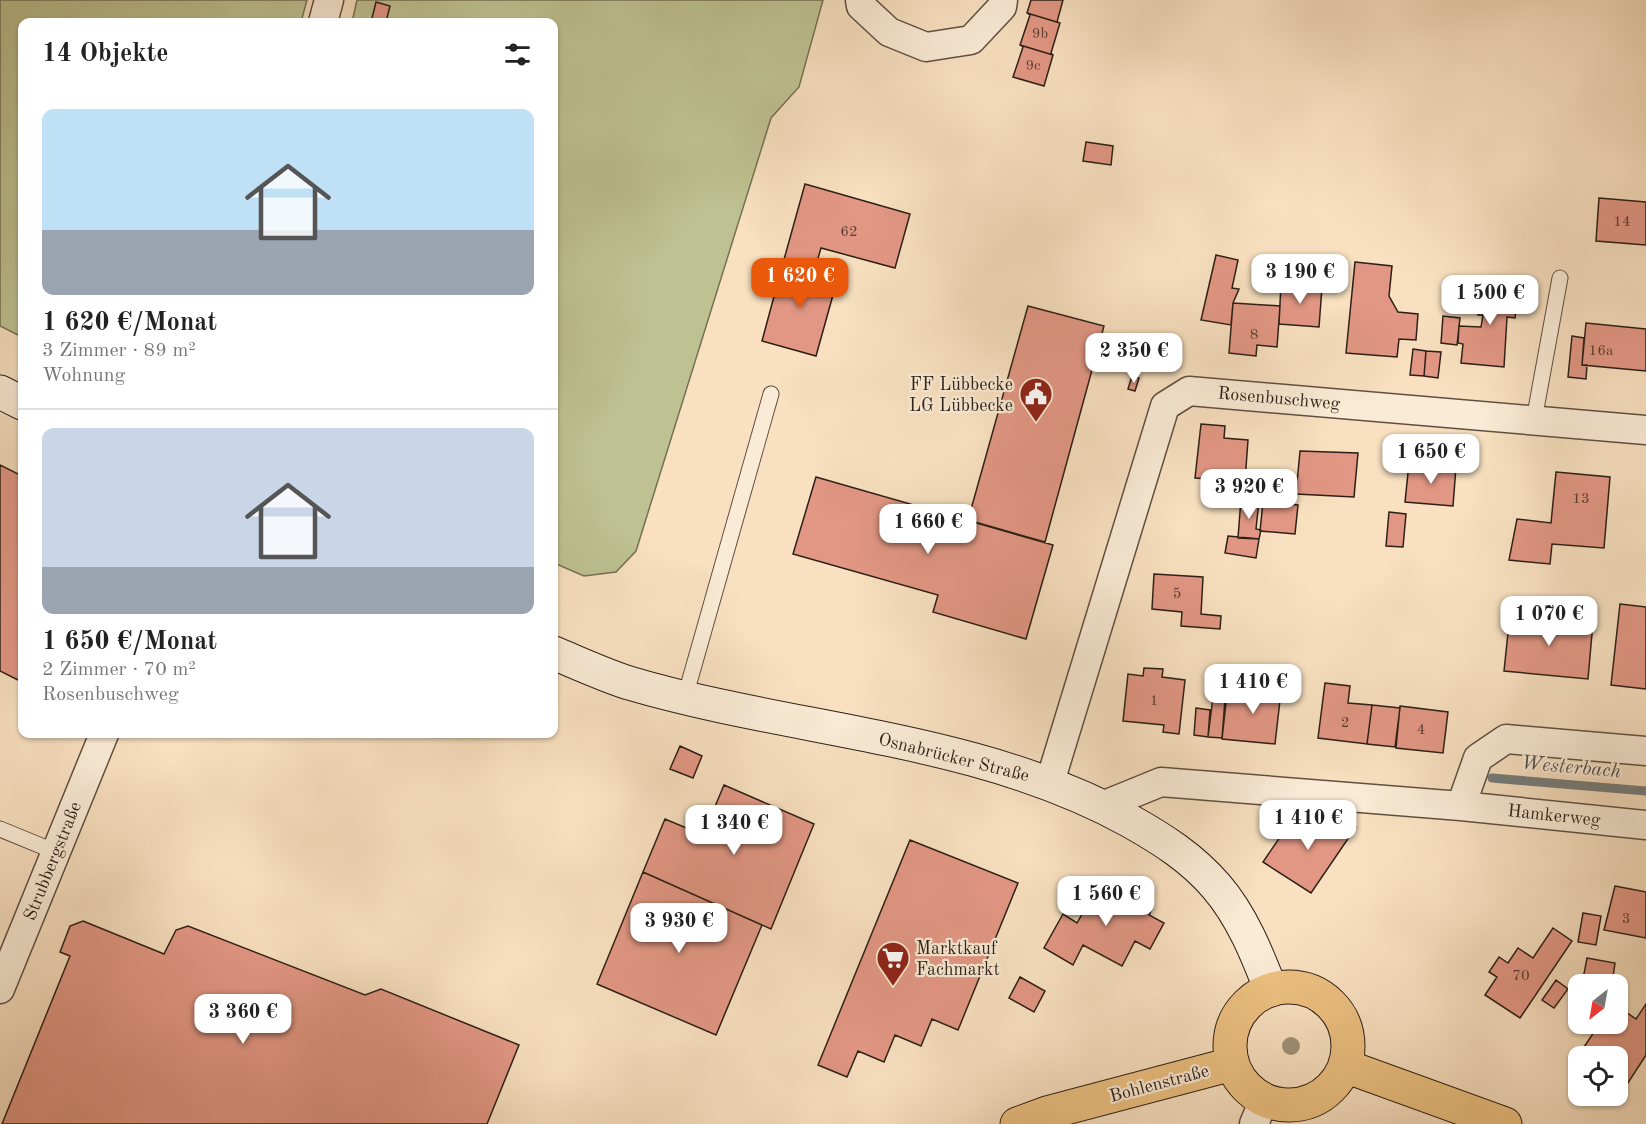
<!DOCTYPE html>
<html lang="de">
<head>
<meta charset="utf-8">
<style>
	body { margin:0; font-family:"Old Standard TT",serif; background:#f2f2f2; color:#222; height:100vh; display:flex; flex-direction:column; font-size:22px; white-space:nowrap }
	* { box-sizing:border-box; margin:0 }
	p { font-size:20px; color:#767676 }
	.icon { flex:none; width:33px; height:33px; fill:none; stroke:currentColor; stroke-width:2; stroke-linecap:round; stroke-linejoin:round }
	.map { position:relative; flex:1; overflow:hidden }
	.details { position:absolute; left:18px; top:18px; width:540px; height:720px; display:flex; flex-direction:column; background:#fff; border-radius:12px; box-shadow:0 2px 4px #0004 }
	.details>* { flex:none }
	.needle { width:39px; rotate:211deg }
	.fabs { position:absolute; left:1568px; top:974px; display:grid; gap:12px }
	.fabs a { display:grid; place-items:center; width:60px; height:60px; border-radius:12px; background:#fff; box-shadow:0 2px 4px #0004; font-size:30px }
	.price { position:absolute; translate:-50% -51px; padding:0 14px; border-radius:12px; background:#fff; color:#222; font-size:20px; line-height:39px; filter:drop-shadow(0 2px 3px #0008) }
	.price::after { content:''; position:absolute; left:50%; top:36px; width:18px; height:14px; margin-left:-9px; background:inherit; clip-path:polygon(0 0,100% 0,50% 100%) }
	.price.selected { background:#ea580c; color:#fff }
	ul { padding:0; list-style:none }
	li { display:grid; align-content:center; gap:12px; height:318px; padding:0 24px }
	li+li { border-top:2px solid #e0e0e0 }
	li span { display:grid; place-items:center; height:186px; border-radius:12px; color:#555 }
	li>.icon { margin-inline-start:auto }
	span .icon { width:108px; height:108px; fill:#fffc; stroke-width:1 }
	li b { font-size:26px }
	h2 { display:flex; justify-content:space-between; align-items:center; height:72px; padding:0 24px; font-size:26px }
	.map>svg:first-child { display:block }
</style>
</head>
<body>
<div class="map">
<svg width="1646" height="1124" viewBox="0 0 1646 1124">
	<rect width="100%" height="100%" fill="#f8e0c0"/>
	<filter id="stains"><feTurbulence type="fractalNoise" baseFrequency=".00333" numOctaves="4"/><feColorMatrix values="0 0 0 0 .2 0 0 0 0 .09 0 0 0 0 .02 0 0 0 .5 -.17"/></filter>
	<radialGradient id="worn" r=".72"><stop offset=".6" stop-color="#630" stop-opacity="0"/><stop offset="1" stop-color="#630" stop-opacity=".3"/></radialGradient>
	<path fill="#bec292" stroke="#767054" stroke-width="1.5" d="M0,0H307L301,22H22V337L0,326Z
		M357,0H823L799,87L771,118L636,551L616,572L584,576L554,563V22H352Z"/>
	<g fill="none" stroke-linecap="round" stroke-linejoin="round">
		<path stroke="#747c7b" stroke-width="9" d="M1492,778L1646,791"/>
	</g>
	<path fill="#e29784" stroke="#2d1f17" stroke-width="1.5" d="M1031,0H1063L1057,22L1060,23L1027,13Z
		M376,2L390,6L386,22H371Z
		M1027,13L1060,23L1051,53L1053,55L1020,45L1030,15Z
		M1020,45L1053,55L1044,86L1013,77L1023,47Z
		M1086,142L1113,146L1111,165L1083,161Z
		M805,184L910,214L895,268L821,248L814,272L783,263Z
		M1599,198L1646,202V245L1596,241Z
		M1216,255L1238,260L1232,288L1239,289L1233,303L1231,325L1201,320Z
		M1355,262L1392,266L1389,296L1398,312L1418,314L1416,340L1399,339L1397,357L1346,353Z
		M783,263L838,277L816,356L762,341Z
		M1481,282L1519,285L1515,318L1507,317L1504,367L1461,363L1463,344L1458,343L1459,326L1481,327L1483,315H1478Z
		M1281,283L1322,287L1319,327L1279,324Z
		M1233,303L1280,306L1277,347L1257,345L1256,356L1229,353Z
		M1028,306L1104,326L1045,542L968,520Z
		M1443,316L1460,318L1457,345L1441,343Z
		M1586,323L1646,329V371L1582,365Z
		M1572,336L1584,338L1582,365H1587L1586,379L1568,377Z
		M1413,349L1426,351L1424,376L1410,375Z
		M1426,351L1441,352L1438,378L1424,376Z
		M1132,376L1139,378L1135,391L1128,389Z
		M1201,424L1225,426L1224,438L1248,440L1245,481L1233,480L1232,487H1224L1225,480L1195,478Z
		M1300,451L1358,453L1354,497L1296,494Z
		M1409,463L1456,467L1453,506L1405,502Z
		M0,465L22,476V682L0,671Z
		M1556,472L1610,477L1604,548L1552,544L1550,564L1509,560L1517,519L1551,523Z
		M816,477L1053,545L1026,639L933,612L938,595L793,554Z
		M1241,499L1259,501L1256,529L1261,530L1259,539L1238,538Z
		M1263,502L1298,505L1295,534L1260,531Z
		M1389,512L1406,514L1403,547L1386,546Z
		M1228,536L1259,539L1256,558L1225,553Z
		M1154,574L1203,577L1201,614L1221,616L1220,629L1181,626L1182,612L1152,609Z
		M1620,604L1646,607V689L1611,685Z
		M1510,614L1593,622L1588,679L1504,671Z
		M1144,668L1163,669L1162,677L1185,680L1179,734L1163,732L1164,725L1123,721L1128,674L1143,676Z
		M1257,680L1273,682L1276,686L1275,699L1280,700L1275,744L1222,739L1227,694L1251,697L1253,683Z
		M1325,683L1350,686L1348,703L1372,705L1367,744L1318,738Z
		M1213,697L1225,699L1222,738L1208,737Z
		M1372,705L1400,708L1395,747L1367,744Z
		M1400,706L1448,712L1443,753L1396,748Z
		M1196,708L1210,710L1208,737L1194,735Z
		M680,746L702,756L693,778L670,769Z
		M724,785L814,824L771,929L643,872L665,819L703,835Z
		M1295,815L1309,824L1315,817L1336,831L1344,819L1356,827L1311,893L1263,862Z
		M910,840L1018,883L958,1030L932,1019L921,1046L895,1035L884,1062L858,1051L847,1077L818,1065Z
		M643,872L762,925L716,1035L597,984Z
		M1102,879L1153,907L1149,915L1164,923L1150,949L1135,941L1122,966L1083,945L1073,965L1044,948L1063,914L1077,923Z
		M1615,886L1646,892V938L1604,930Z
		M1583,913L1601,916L1596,945L1578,942Z
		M83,921L164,954L176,930L188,926L365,995L381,989L519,1045L487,1124H2L70,956L60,952L70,926Z
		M1553,928L1572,941L1520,1018L1485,995L1497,977L1489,972L1499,957L1508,963L1518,948L1533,958Z
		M1587,958L1615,963L1612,984H1582Z
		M1020,977L1045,991L1034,1012L1009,998Z
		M1556,980L1568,989L1554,1008L1542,1000Z
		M1646,1004V1055L1624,1089L1617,1084V1056H1578L1600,1023H1617V1006L1636,1019Z"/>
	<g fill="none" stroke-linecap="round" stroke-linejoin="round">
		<g stroke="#604f41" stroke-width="17">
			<path id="lane" d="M1534,420L1560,278
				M685,697L771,394
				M0,829L56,852"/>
		</g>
		<g stroke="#604f41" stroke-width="31">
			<path id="street" d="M860,0L861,6L889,32L926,47L971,40L1002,7L1003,0
				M323,22L329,0
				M1050,782L1165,406L1189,391L1646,430
				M1102,806L1161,782L1461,806L1646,825
				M1461,806L1478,758L1506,739L1646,751
				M0,989L104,734
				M1254,1124L1264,1100"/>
		</g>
		<g stroke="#2d1f17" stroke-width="35">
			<path id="secondary" d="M0,392L22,403
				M554,653C578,663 604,675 629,683C795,732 976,736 1130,821C1162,839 1192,858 1216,886C1242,916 1257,954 1271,990"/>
		</g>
		<g stroke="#2d1f17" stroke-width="35">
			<path id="primary" d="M1230 1046a59 59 0 1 1 118 0a59 59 0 1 1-118 0Z
				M1345,1066L1505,1124
				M1017,1124L1047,1113L1232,1064"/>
		</g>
		<use href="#lane" stroke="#faebd6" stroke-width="15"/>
		<use href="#street" stroke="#faebd6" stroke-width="28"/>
		<use href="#secondary" stroke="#faebd6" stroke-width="33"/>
		<use href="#primary" stroke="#ecc080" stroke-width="33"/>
	</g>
	<circle fill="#a09177" cx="1291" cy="1046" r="9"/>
	<defs>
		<g id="civic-pin" transform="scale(1.725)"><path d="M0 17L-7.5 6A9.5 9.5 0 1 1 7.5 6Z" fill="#8f2418" stroke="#faebd6"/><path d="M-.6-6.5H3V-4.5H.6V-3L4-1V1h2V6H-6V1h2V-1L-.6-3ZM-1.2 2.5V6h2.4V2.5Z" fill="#fff"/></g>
		<g id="supermarket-pin" transform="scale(1.725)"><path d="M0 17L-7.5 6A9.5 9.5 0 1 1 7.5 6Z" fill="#8f2418" stroke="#faebd6"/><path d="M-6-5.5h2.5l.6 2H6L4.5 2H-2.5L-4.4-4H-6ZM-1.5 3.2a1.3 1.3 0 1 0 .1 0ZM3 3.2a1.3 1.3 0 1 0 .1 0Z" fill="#fff"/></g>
	</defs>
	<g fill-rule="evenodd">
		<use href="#civic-pin" x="1036" y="394"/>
		<use href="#supermarket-pin" x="893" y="958"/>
	</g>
	<g text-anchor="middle" stroke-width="4.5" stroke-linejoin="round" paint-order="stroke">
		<g font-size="15" fill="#5a3d32">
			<text x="1040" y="38">9b</text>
			<text x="1033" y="70">9c</text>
			<text x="1622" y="226">14</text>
			<text x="849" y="236">62</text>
			<text x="1254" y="339">8</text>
			<text x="1601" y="355">16a</text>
			<text x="1581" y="503">13</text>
			<text x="1177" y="598">5</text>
			<text x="1154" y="705">1</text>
			<text x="1345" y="727">2</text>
			<text x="1421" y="734">4</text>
			<text x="1626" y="923">3</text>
			<text x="1521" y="980">70</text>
		</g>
		<g font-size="18" fill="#2d1f17" stroke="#faebd6" text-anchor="end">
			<text x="1013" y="390">FF Lübbecke<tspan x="1013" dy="21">LG Lübbecke</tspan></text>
			<text x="916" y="954" text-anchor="start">Marktkauf<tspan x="916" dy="21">Fachmarkt</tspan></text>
		</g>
		<g font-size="18" fill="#2d1f17" stroke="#faebd6">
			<text transform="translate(1279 398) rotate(5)" y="6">Rosenbuschweg</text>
			<text transform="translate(954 757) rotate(14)" y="6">Osnabrücker Straße</text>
			<text transform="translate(1554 815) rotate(6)" y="6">Hamkerweg</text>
			<text transform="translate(52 861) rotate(-68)" y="6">Strubbergstraße</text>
			<text transform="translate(1159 1083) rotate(-15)" y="6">Bohlenstraße</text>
		</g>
		<g font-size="20" font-style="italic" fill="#514e49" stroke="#faebd6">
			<text transform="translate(1571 766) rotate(5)" y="7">Westerbach</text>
		</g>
	</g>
	<rect width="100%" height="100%" filter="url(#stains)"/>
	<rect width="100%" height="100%" fill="url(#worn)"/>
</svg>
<div class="fabs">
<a><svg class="needle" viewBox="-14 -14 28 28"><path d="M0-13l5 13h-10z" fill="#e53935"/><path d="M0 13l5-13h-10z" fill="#767676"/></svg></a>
<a><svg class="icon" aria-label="locate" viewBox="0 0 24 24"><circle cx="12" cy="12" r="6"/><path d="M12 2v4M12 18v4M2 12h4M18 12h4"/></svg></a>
</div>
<b class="price" style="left:1300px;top:305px">3 190 €</b>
<b class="price selected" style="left:800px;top:309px">1 620 €</b>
<b class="price" style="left:1490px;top:326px">1 500 €</b>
<b class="price" style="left:1134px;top:384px">2 350 €</b>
<b class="price" style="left:1431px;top:485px">1 650 €</b>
<b class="price" style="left:1249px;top:520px">3 920 €</b>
<b class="price" style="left:928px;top:555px">1 660 €</b>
<b class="price" style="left:1549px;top:647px">1 070 €</b>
<b class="price" style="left:1253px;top:715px">1 410 €</b>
<b class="price" style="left:1308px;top:851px">1 410 €</b>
<b class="price" style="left:734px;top:856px">1 340 €</b>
<b class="price" style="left:1106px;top:927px">1 560 €</b>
<b class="price" style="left:679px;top:954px">3 930 €</b>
<b class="price" style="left:243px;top:1045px">3 360 €</b>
<section class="details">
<h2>14 Objekte<svg class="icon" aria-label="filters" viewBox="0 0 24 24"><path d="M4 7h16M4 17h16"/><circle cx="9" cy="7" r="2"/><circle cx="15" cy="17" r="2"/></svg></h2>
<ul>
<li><span style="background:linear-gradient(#bfe0f5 65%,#9aa5b1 0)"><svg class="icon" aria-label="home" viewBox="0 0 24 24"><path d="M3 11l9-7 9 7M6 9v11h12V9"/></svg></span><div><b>1 620 €/Monat</b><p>3 Zimmer · 89 m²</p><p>Wohnung</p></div></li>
<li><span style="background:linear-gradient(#c9d6e8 75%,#9aa5b1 0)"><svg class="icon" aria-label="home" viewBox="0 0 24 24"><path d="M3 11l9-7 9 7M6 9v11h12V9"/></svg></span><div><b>1 650 €/Monat</b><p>2 Zimmer · 70 m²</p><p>Rosenbuschweg</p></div></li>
</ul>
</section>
</div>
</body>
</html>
